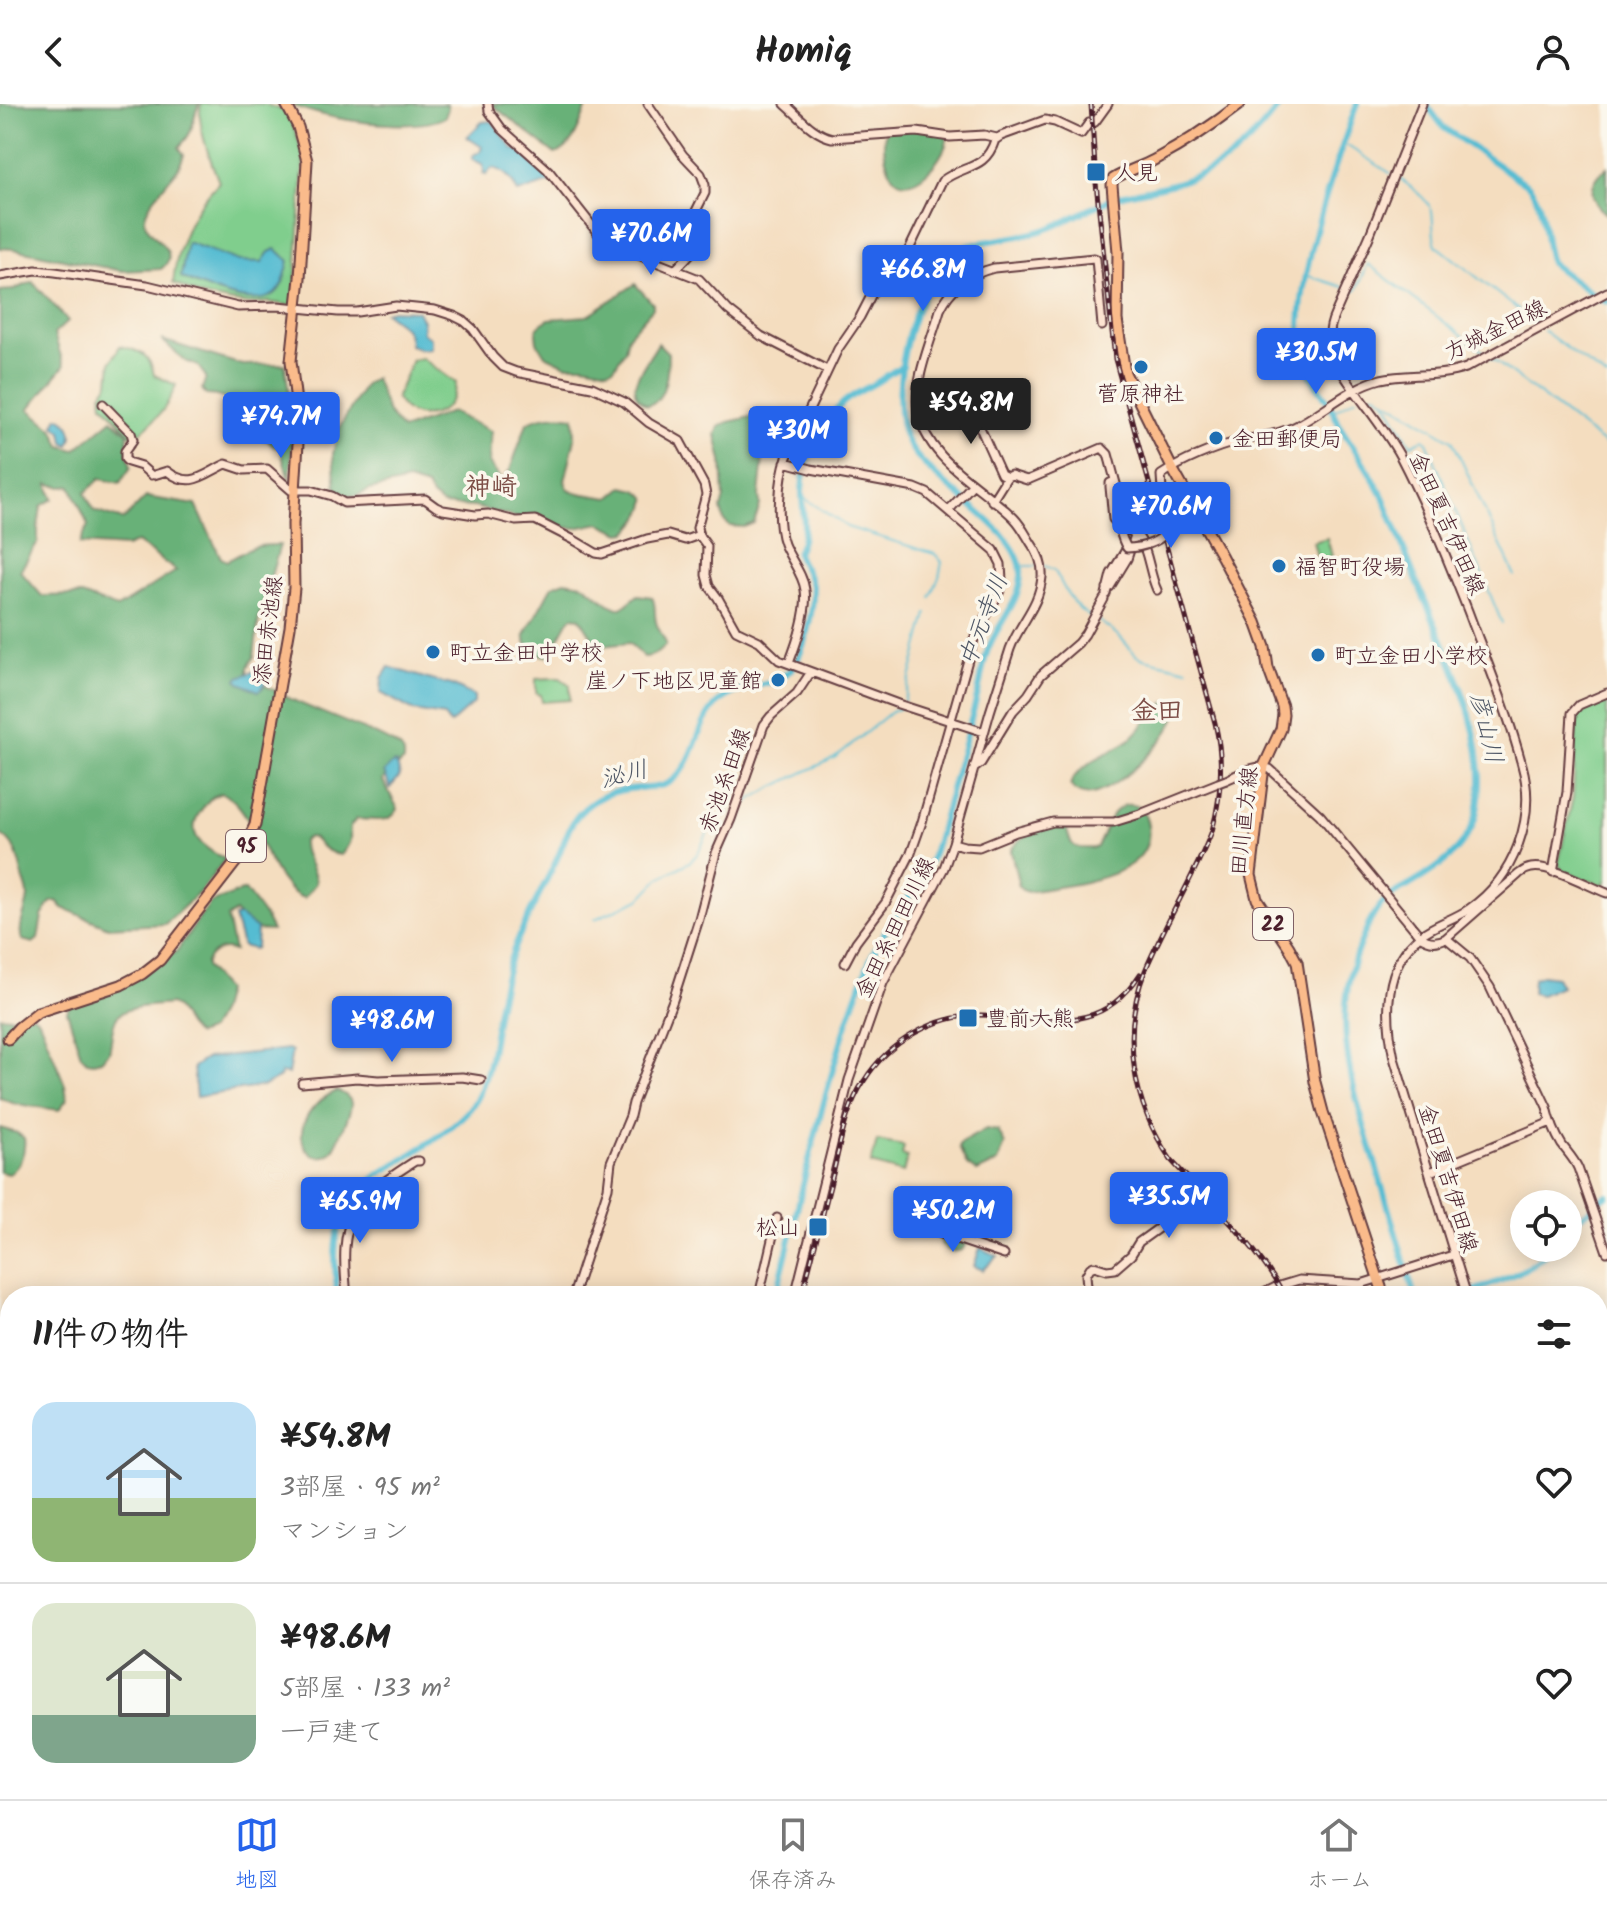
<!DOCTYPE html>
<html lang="ja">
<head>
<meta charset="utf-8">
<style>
	body { margin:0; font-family:Kalam,"Klee One",sans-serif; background:#f6f6f6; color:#222; height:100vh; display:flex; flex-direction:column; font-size:30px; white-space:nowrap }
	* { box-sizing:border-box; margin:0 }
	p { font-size:26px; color:#767676 }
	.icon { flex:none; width:44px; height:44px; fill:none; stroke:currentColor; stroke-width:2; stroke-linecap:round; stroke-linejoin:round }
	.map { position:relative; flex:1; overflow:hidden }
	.details { position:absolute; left:0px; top:1182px; width:1608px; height:514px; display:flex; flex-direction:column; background:#fff; border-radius:32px 32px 0 0; box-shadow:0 4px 20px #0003 }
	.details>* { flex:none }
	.fabs { position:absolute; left:1510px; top:1086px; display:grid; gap:16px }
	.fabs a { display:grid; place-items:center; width:72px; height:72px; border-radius:50%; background:#fff; box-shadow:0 4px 20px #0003; font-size:40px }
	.price { position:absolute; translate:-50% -68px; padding:0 18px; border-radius:8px; background:#2563eb; color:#fff; font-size:26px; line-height:52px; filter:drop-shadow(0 2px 4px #0008) }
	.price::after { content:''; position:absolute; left:50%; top:48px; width:24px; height:18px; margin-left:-12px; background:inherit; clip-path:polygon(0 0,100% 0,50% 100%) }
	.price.on { background:#222; color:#fff }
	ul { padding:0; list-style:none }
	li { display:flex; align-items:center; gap:24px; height:200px; padding:0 32px }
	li+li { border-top:2px solid #e0e0e0 }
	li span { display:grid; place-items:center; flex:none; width:224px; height:160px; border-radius:24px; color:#555 }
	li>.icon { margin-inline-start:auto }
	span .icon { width:96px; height:96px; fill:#fffc; stroke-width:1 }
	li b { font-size:34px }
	h2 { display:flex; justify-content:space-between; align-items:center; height:96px; padding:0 32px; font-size:34px }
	header { display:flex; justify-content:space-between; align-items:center; height:104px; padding:0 32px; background:#fff; font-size:36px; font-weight:600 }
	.tab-bar { display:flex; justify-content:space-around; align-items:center; height:112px; border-top:2px solid #e0e0e0; background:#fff; font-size:22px; color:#767676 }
	.tab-bar a { display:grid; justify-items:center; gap:4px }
	.tab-bar .on { color:#2563eb }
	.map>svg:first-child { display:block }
</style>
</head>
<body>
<header><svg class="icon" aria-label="back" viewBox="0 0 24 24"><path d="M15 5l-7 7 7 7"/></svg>Homiq<svg class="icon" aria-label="person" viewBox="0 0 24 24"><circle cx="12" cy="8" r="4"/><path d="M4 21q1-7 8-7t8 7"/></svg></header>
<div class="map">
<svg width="1607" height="1695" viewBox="0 0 1607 1695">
	<rect width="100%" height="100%" fill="#fbf7ec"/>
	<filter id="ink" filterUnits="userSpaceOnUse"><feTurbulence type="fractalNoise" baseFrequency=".0125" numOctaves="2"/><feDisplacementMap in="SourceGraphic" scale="16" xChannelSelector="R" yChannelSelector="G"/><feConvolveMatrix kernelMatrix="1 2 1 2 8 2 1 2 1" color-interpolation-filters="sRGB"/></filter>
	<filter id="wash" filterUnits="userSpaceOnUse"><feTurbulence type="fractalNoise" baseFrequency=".006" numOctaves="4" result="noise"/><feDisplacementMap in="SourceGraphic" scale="32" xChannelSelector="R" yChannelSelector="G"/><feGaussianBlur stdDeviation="1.8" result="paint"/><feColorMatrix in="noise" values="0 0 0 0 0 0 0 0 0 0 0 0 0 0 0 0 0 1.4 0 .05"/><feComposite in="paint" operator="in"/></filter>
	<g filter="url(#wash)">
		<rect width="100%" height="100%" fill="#f4ddbf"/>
		<path fill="#80ce8d" stroke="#65765c" stroke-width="2" d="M201,0H264L288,8L304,52L294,202L269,198L249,200L228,197L199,191L173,179C177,140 191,106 219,78C211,57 196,21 201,0Z
			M120,242C139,247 150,249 154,271L176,281C165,309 156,315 134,334L103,300L102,289L109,279L111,258Z
			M422,254L456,279C455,286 454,292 450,298C436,318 407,316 396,294L412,256Z
			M1327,434L1332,452L1324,455L1327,468H1321L1313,438Z
			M554,574H560L570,581V596L542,598L541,591L536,589V575Z
			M1607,595V775L1604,782L1563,767L1558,760L1573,693L1577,610L1580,605Z
			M877,1037L904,1042L902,1051L907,1053L903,1069L871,1060Z"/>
		<path fill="#68b178" stroke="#596852" stroke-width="2" fill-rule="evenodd" d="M0,0H199C190,19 197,25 179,43L184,51C184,52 179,62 179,63C171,75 142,103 145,118C148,134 184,147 161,165L122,167L14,145L0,144Z
			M287,0H447L448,5L445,13C423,26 363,19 337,14C320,11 303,5 287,0Z
			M491,0H588C581,17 574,45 555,50Z
			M929,24C935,25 942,24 946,30C955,44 904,109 888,62C884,51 882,35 887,25Z
			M1607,63V111C1588,95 1587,80 1607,63Z
			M33,178L68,217L54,230L64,262L29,305L54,326L61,342L75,346L112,315L128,329L127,347L131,363L120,379L100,375L85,389L94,407L123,416L146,393L196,401L221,454L227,457C251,445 251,440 280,441L259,513L254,553L248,563V569C281,596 329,610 367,627C378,632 392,637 401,645C405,650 404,651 404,657L384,674L383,677L398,705C390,721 372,715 357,715C346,725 351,724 350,736C349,742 344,747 341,751C330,750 320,742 313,734L308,733L303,737C302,753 315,764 316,779L304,794C273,786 258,718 233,696C230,693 226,691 222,689C212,691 208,697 202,705C183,730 203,744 225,755L201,787L165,820L108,823L63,804L57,797L51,798L42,812L38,835L33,839L22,836C17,821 27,807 28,792C28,785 25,780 23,773C18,755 17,740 0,730V187L12,186ZM48,380L63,383L71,382L88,421L80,440L126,443L137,438L176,467L117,504L82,491L42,492L20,467L38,438V423L41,402L53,395Z
			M635,180L653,200V204L628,232L625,246L614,264L608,266L584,261H566L545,251L537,238L536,229L537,224L541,220L549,215L587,212Z
			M162,236L242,261L285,260L293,320L290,378L280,345L273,342L267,336L244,332L231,313L235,303C227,294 219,291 206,291L202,285L206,273L198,262L185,257Z
			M658,239L668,249C668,266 667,296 648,301C617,288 650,256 658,239Z
			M375,274L387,307L402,326L451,308L491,327L489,359L502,377L510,366L527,319C540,311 559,310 574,313L575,334L565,377C566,379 566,382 568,384C574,391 601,392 610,394L623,383L637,386L646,393C648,405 636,419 628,428L621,429L600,419L576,424L555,423L474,403L443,401L432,392L427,383L408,377L369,386L356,392L343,391L336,386L333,350L338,326L365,280Z
			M755,312L764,314L767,318L759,391L760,401L754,419L744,423L730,422L724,417L721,405L724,394L722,357L716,331L719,323L728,318Z
			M565,477L583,480L609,500L618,504H622L638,491L652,493C657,502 653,511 657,521C659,527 664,533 666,540C662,547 652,553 644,553L629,539L602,542L594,536L580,514L572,513L569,516L549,552C538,552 523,543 525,531L552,482Z
			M1169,597L1178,602C1179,628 1118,686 1092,690C1083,692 1076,689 1070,681C1078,659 1111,649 1129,636C1143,625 1152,604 1169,597Z
			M1125,701C1137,700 1143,704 1147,717C1162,777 1064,780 1028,788L1022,786L1019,782L1011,747C1018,730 1047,722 1064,720L1066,722C1070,741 1072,746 1094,744L1097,743L1113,709Z
			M245,786L265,813L272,827L252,826L235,808L227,814L234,847C222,842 212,847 206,858V863L225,886L220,907L210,926L197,931C184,923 183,907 171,900C156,902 122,901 116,915C111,925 112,937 109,948L101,956L93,958L87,957L81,951L67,907L70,900L106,885L176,848L210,799Z
			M27,910L33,911L39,916L65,981L67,995L59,1006L15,1000L0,994V912L11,913Z
			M337,987C343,989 350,992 351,999C352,1007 336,1043 331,1048C325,1054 319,1053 312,1051C287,1030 313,996 337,987Z
			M0,1024L17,1029L24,1034C26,1047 20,1063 9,1070L0,1068Z
			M986,1025L998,1027L1005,1040L998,1058L977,1068L967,1061L959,1043L961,1039Z
			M962,1114C977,1121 969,1136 962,1146L951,1148L942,1141L939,1129L946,1118Z
			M10,1367V1464L0,1459V1372Z
			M1018,1686H1072L1081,1695H1034Z"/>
		<path fill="#54bcd2" stroke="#4f6e7e" stroke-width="2" d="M492,17L513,45L523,48L544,66L551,76L550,78L518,89C513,77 506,66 492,64L486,71L483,70L484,66L482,60L472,55V52L480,47L482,43L467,33L482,18Z
			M187,138L239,157L262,158L269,148L276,145L289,157C286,168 284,184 273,191C250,205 202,183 181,173Z
			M392,206L418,207L423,217V229L431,234V243L429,245H420L410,241C409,220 399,221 385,208Z
			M58,313C70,317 76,330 69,341L64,338L62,327L54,321Z
			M389,563L431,576L452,581L474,592V599L450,620L444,612L414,607L381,589L382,574Z
			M263,564C268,570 266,584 258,587L240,579L237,576L239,573Z
			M393,659L397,660L400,672L390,684L384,668Z
			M240,812L257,825L256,843L254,845L242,842L234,813Z
			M1542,871L1556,873L1561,882L1541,891L1532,889L1533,875Z
			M288,945L292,947L288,970L281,969L280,973L264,982L196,993L193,963L207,954Z
			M980,1144L998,1152L983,1166L974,1162Z"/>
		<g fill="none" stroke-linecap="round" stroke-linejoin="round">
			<path stroke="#54bcd2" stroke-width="2" d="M1343,39L1390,69
				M1396,72C1406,79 1430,96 1432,108C1434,120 1432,130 1436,141L1539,222
				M1306,171L1356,187L1368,160L1485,249
				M1544,227L1607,274
				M1490,253L1607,342
				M1362,292L1376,290L1452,336L1515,472
				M1385,296L1411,341L1423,335L1427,338L1502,519
				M1333,307L1356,294
				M803,393L847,423L935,450L942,458L939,473L931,493
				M1021,462H1037
				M1044,462L1054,466C1065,484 1071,504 1092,513
				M1098,516L1120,533L1137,552L1144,555L1188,565
				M904,597L927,510
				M739,703L767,686L836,653L891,608L902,603
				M595,815L640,795L660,774L691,757L698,749L708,728L719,714L729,708
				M1598,1294H1607
				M1598,1348L1607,1371
				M1598,1489V1490
				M0,1515H10
				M1168,1686L1172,1695
				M782,1695L784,1686"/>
			<path stroke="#54bcd2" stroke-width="6" d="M1357,0C1336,58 1284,203 1305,260C1310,275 1323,287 1330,302C1334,309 1337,317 1341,324C1356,348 1373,370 1385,397C1397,427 1408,457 1421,487C1448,552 1492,635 1477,707C1470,743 1439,764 1410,781C1399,787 1388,792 1380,802C1369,816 1362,834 1356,851C1331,923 1354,988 1375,1058C1388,1103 1401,1148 1415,1192
				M1426,0L1444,24L1529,82C1547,104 1542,133 1551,159L1599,195L1607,198
				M1568,1126L1578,1115L1607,1091
				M337,1192C333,1136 331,1110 377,1071C404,1055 458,1024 474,999C490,974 493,934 498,905C502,884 509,855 518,835C529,809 543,784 555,759C563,743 567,723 579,710C595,692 615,686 638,684C648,684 659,684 668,679C696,663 694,626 714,603C727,587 749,585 768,579C777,577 788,570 793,563C804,548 816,500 812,482C810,470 800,461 797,449C809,425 802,412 802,387C803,355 820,320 844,298C856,288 870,283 882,275C889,270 895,265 903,262
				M776,1192C804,1081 826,968 868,861C883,821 916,791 932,752C940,729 946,705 952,682C961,651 970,620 978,589C981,576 983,561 987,548C996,521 1019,501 1021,472C1025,425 929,382 907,337C892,304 902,246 914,213C925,185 943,151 972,140C998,135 1026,133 1050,124C1073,115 1094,101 1117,93C1133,88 1149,86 1165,82C1223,67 1245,46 1281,0
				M1458,1192C1491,1181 1527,1170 1552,1144
				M1598,1526L1607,1529
				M188,1695L203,1686
				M611,1695L613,1686
				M1446,1695V1686"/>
		</g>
	</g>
	<g filter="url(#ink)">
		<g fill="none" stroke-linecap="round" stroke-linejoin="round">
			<g stroke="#643c41" stroke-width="11">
				<path id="secondary" d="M488,0L489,7L502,25L548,66L601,133L618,143L699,175L728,206L761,232L827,266
					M648,0L683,51L701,70L705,81V89L695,109L696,138L693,147L675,166
					M785,0C799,12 813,30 832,34L917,28L950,33L984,31L997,34
					M1422,0L1369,133L1335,210C1329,223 1328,237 1333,251C1336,260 1343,269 1348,277C1365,302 1385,325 1400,352C1426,402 1447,454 1468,507C1487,558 1508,608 1522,661C1537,714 1514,774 1469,805C1454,815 1436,820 1421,831C1383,861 1385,911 1394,954L1467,1192
					M1095,18L1108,0
					M0,172L36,166L55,168L147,181L238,203L278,202L338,208H357L396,202L435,206L454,212L464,217L473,225L493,253L503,263L516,268L592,283L605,289L624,298L649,319L680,337L704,381L706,391L697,424L699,431L707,442L706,471L709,482L718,494L736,526L759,537L779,556L898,600L984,628
					M963,286L1001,370L1007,373L1011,371L1027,376L1030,375L1102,344L1108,350L1118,387V404
					M103,300L131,329L133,336L125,347V355L128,358L141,362L151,371
					M785,358L811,365L915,384L927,389L994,446L1001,460L1002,477L1001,485L974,535L922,718L911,749L886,798L856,838L845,859
					M154,371L167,367C191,386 204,370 226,360L244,366L267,365L291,386H311L332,392L344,399L425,395L436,403L443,406L475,411L488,410L516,417L535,416L574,436L596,449L602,450L647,435L668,431L685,436L699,431
					M1115,377L1110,379V383L1113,415C1120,424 1133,426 1140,435C1148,446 1150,472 1157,486
					M992,397L1007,373
					M1163,402L1161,371C1182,357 1215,343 1240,337C1258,333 1277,331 1294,323C1323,309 1349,283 1381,275C1409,269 1438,274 1466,264L1607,188
					M948,407L973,380
					M1107,484L1110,483L1127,455L1135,431
					M1106,490L1111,470L1127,444
					M789,559C796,541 808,506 805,486C803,470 790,455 784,440C776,419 779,374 787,353L838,245L860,213L875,184L904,156L942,77C964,60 985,67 995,36L1001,32L1045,16L1055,18L1081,30L1089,19
					M976,663L981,659L1013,607L1028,591L1041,571L1078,539L1085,530L1104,495
					M1226,676C1240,670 1255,659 1270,665L1320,711L1420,832C1429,839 1437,839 1446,834L1519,770C1523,767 1525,765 1531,764C1550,760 1588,782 1607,789
					M953,739L964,742L979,743L1016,728L1053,718H1114L1140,710L1218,679
					M1553,768L1567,688L1572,609L1579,601L1607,589
					M1446,834L1470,854L1490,883L1497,898L1547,1003C1550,1016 1555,1030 1562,1041C1568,1049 1574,1055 1578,1064L1607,1148
					M302,979L357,974L378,976L462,973L481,976
					M1430,1068L1551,1018
					M912,1120L1004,1151
					M347,1192C339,1115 349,1099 415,1057H419
					M573,1192L608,1084L611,1058L630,1012L633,999L673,896L699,815L716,749L731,715L764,621L771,612L797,589L811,568
					M759,1192L777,1114
					M795,1192L849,976L883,879L944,764L953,739L990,608L1010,545C1020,518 1039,503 1042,473C1043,460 1039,450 1031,439C1026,431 1021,421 1014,414C981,381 927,357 918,307C913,277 932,235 940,206C951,182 970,170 994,164L1094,154L1096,155L1102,222
					M1080,1192L1087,1182L1086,1171L1090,1164L1094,1162L1107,1166L1115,1165L1131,1151L1139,1138L1199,1095
					M1258,1192L1276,1183L1299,1176L1361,1180L1453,1151
					M0,1333L10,1332
					M1598,1510L1607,1513
					M1598,1543L1607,1546
					M0,1611L10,1610
					M469,1686L481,1695
					M1093,1686L1097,1695
					M24,1695L27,1686
					M315,1695L317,1686
					M396,1695L399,1686
					M629,1695L631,1686
					M1483,1695V1686"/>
			</g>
			<g stroke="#643c41" stroke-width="13">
				<path id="primary" d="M1240,0C1213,21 1184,40 1154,56C1141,63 1126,67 1113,75L1112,81L1118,148L1117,216L1125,269L1172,364L1222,453L1256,518L1265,543L1268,564L1282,602L1283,610L1281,625L1264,662L1251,771L1257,795L1289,843L1297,858L1315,978L1323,1008L1384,1192
					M8,935L19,923L38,908L121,881L142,870L160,856L239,754L255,721L290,523L294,484L293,420L299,323L291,257L300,174L307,57L298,23L286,0
					M1431,1695L1432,1686"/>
			</g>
			<use href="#secondary" stroke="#fde4d1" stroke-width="7"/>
			<use href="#primary" stroke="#fabb8b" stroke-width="9"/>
			<g stroke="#4a1f2b" stroke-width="5">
				<path id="rail" d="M1091,0L1096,79L1115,255L1215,619C1224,656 1222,690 1212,727C1193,775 1165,819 1145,867C1120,930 1133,1001 1171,1056C1210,1099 1257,1140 1284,1192
					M802,1192C812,1153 822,1114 832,1074C840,1042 845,1005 864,977C888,938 935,911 981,911C1043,911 1098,936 1140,870
					M638,1695L639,1686
					M1370,1695L1371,1686"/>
			</g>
			<use href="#rail" stroke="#fbf7ec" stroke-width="2" stroke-dasharray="6" stroke-linecap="butt"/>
			<g stroke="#643c41" stroke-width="11" stroke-linecap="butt">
				<path id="secondary-bridge" d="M1118,404C1119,419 1119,431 1127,444C1139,444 1166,438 1167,423C1167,417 1164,408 1163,402
					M1218,679L1226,676"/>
			</g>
			<use href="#secondary-bridge" stroke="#fde4d1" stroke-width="7"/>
		</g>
	</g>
	<g fill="#1f6fb2" stroke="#fbf7ec" stroke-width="3">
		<rect x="1086" y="58" width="20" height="20" rx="4"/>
		<circle cx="1141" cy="263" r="8"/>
		<circle cx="1216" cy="334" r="8"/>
		<circle cx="1279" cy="462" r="8"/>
		<circle cx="433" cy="548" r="8"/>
		<circle cx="1318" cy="551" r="8"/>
		<circle cx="778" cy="576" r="8"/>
		<rect x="958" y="904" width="20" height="20" rx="4"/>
		<rect x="808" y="1113" width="20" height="20" rx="4"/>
	</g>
	<g text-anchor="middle" stroke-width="7" stroke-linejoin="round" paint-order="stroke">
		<g fill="#fbf7ec" stroke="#7f6065" stroke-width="2">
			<rect x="226" y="726" width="40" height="32" rx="6"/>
			<rect x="1253" y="804" width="40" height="32" rx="6"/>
		</g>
		<g font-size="20" font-weight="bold" fill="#4a1f2b">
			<text x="246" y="749">95</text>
			<text x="1273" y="827">22</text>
		</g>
		<g font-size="22" fill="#4a1f2b" stroke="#fbf7ec" text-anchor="start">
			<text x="1114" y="76">人見</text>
			<text x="1141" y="297" text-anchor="middle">菅原神社</text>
			<text x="1232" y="342">金田郵便局</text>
			<text x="1295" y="470">福智町役場</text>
			<text x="449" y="556">町立金田中学校</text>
			<text x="1334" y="559">町立金田小学校</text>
			<text x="762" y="584" text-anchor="end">崖ノ下地区児童館</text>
			<text x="986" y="922">豊前大熊</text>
			<text x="800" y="1131" text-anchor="end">松山</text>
		</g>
		<g font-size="22" fill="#4a1f2b" stroke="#fbf7ec">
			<text transform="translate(1495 225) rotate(-26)" y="8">方城金田線</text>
			<text transform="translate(1448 419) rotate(66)" y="8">金田夏吉伊田線</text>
			<text transform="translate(267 526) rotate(-83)" y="8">添田赤池線</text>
			<text transform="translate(724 676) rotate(-70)" y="8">赤池糸田線</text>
			<text transform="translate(1243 717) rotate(-84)" y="8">田川直方線</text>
			<text transform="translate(894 823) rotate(-64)" y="8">金田糸田田川線</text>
			<text transform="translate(1449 1074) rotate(73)" y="8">金田夏吉伊田線</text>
		</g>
		<g font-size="24" font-style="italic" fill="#4e5665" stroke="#fbf7ec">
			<text transform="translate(983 516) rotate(-69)" y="8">中元寺川</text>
			<text transform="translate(1487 624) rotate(77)" y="8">彦山川</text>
			<text transform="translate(624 670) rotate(-14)" y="8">泌川</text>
		</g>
		<g font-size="26" font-weight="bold" fill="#7e4f48" stroke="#fbf7ec">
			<text x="491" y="391">神崎</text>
			<text x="1157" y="615">金田</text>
		</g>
	</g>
</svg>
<div class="fabs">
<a><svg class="icon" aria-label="locate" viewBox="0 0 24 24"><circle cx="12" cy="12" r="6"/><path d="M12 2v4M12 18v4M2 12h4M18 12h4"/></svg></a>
</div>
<b class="price" style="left:651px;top:173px">¥70.6M</b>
<b class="price" style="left:923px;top:209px">¥66.8M</b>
<b class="price" style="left:1316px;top:292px">¥30.5M</b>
<b class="price on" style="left:971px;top:342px">¥54.8M</b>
<b class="price" style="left:281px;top:356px">¥74.7M</b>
<b class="price" style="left:798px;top:370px">¥30M</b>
<b class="price" style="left:1171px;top:446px">¥70.6M</b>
<b class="price" style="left:392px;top:960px">¥98.6M</b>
<b class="price" style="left:1169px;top:1136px">¥35.5M</b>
<b class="price" style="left:360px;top:1141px">¥65.9M</b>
<b class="price" style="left:953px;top:1150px">¥50.2M</b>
<section class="details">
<h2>11件の物件<svg class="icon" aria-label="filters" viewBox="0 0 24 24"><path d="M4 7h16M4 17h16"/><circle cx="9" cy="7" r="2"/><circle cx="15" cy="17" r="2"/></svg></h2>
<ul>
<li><span style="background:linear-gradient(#bfe0f5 60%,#8fb573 0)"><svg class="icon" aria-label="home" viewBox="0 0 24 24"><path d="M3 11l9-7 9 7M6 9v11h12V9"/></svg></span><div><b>¥54.8M</b><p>3部屋 · 95 m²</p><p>マンション</p></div><svg class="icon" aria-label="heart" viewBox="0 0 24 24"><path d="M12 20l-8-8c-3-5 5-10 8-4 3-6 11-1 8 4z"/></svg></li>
<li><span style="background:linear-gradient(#dfe7d0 70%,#7fa58c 0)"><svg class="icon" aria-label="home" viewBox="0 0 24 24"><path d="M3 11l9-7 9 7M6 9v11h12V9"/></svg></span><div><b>¥98.6M</b><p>5部屋 · 133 m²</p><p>一戸建て</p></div><svg class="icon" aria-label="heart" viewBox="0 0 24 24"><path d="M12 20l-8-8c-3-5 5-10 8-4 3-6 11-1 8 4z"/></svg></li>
</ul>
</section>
</div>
<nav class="tab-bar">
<a class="on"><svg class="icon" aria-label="map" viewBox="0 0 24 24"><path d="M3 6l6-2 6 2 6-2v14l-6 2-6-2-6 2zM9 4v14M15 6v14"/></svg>地図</a>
<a><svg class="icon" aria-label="saved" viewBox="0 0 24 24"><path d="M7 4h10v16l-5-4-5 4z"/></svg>保存済み</a>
<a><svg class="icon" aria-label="home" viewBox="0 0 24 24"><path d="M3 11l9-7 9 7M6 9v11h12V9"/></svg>ホーム</a>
</nav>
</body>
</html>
